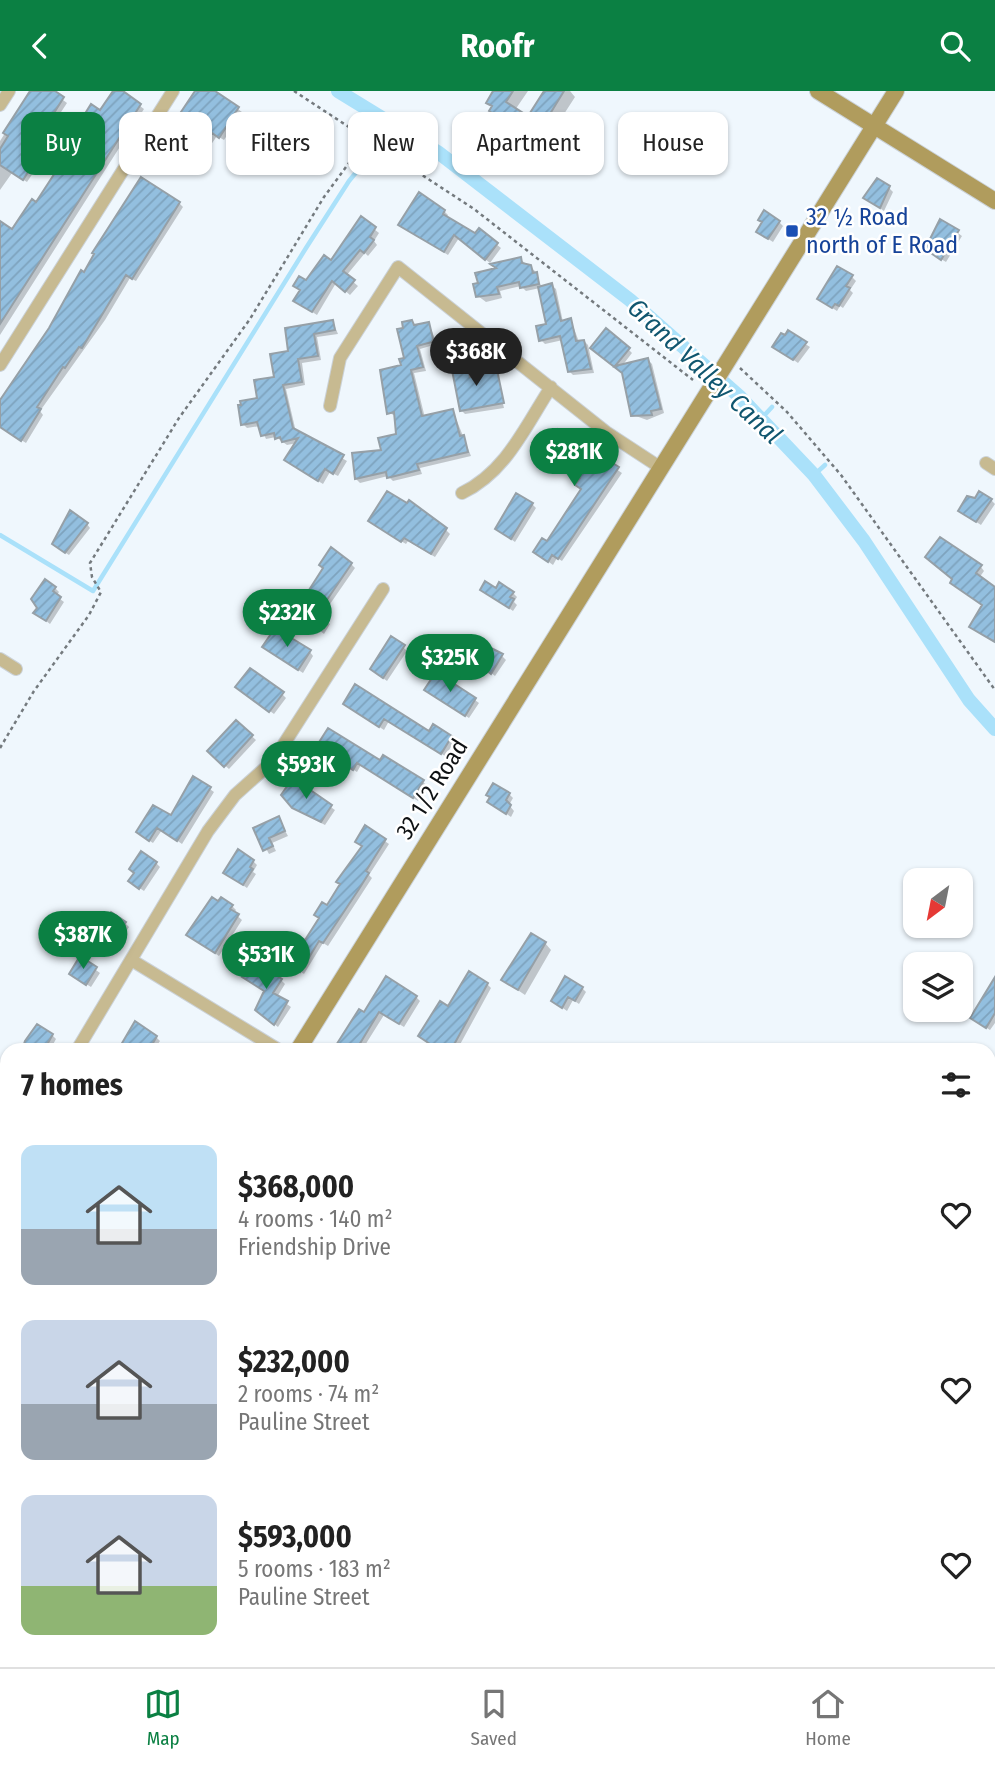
<!DOCTYPE html>
<html lang="en">
<head>
<meta charset="utf-8">
<style>
	body { margin:0; font-family:"Fira Sans Condensed",sans-serif; background:#f6f6f6; color:#222; height:100vh; display:flex; flex-direction:column; font-size:26px; white-space:nowrap }
	* { box-sizing:border-box; margin:0 }
	p { font-size:23px; color:#767676 }
	.icon { flex:none; width:38px; height:38px; fill:none; stroke:currentColor; stroke-width:2; stroke-linecap:round; stroke-linejoin:round }
	.map { position:relative; flex:1; overflow:hidden }
	.details { position:absolute; left:0px; top:952px; width:996px; height:625px; display:flex; flex-direction:column; background:#fff; border-radius:21px 21px 0 0; box-shadow:0 2px 5px #0004 }
	.details>* { flex:none }
	.top-card { position:absolute; left:21px; top:21px; width:954px; height:63px; display:flex; gap:14px }
	.needle { width:46px; rotate:212deg }
	.tools { position:absolute; left:903px; top:777px; display:grid; gap:14px }
	.tools a { display:grid; place-items:center; width:70px; height:70px; border-radius:14px; background:#fff; box-shadow:0 2px 5px #0004; font-size:35px }
	.price { position:absolute; translate:-50% -60px; padding:0 16px; border-radius:24px; background:#0b8043; color:#fff; font-size:23px; line-height:46px; filter:drop-shadow(0 2px 4px #0008) }
	.price::after { content:''; position:absolute; left:50%; top:42px; width:21px; height:16px; margin-left:-10px; background:inherit; clip-path:polygon(0 0,100% 0,50% 100%) }
	.price.active { background:#222; color:#fff }
	ul { padding:0; list-style:none }
	li { display:flex; align-items:center; gap:21px; height:175px; padding:0 21px }
	li span { display:grid; place-items:center; flex:none; width:196px; height:140px; border-radius:14px; color:#555 }
	li>.icon { margin-inline-start:auto }
	span .icon { width:84px; height:84px; fill:#fffc; stroke-width:1 }
	li b { font-size:30px }
	h2 { display:flex; justify-content:space-between; align-items:center; height:84px; padding:0 21px; font-size:30px }
	.tag { padding:0 24px; border-radius:14px; background:#fff; box-shadow:0 2px 5px #0004; font-size:24px; line-height:63px }
	.tag.active { background:#0b8043; color:#fff }
	header { display:flex; justify-content:space-between; align-items:center; height:91px; padding:0 21px; background:#0b8043; color:#fff; font-size:32px; font-weight:700 }
	.dock { display:flex; justify-content:space-around; align-items:center; height:98px; border-top:2px solid #e0e0e0; background:#fff; font-size:19px; color:#767676 }
	.dock a { display:grid; justify-items:center; gap:4px }
	.dock .active { color:#0b8043 }
	.map>svg:first-child { display:block }
</style>
</head>
<body>
<header><svg class="icon" aria-label="back" viewBox="0 0 24 24"><path d="M15 5l-7 7 7 7"/></svg>Roofr<svg class="icon" aria-label="search" viewBox="0 0 24 24"><circle cx="10" cy="10" r="6"/><path d="M15 15l6 6"/></svg></header>
<div class="map">
<svg width="995" height="1576" viewBox="0 0 995 1576">
	<defs>
		<pattern id="building-hatch" width="6" height="6" patternUnits="userSpaceOnUse" patternTransform="scale(1.75)"><rect width="6" height="6" fill="#93bfdf"/><path d="M-1 1l2-2M0 6l6-6M5 7l2-2" fill="none" stroke="#7ea3be"/></pattern>
	</defs>
	<rect width="100%" height="100%" fill="#eff7fd"/>
	<path fill="#0003" d="M32,0H51L67,12L38,56L46,63L27,91L12,82L0,99V50Z
		M115,0H120L144,18L0,244V133L12,141L36,113Z
		M197,0H212L242,21L224,49L217,45L201,68L172,49Z
		M495,0H528L515,19L529,27L546,0H570L575,6L546,51L540,47L537,52L491,20L493,16L488,11Z
		M889,97L893,101L884,120L870,110Z
		M179,112L183,116L136,190L130,187L105,229L40,320L43,324L26,352L0,336V314L84,183Z
		M444,120L448,124L446,127L475,145L479,139L501,157L490,172L459,147L448,164L400,134Z
		M941,130L962,145L946,171L931,162Z
		M779,131L783,135L773,151L762,144Z
		M374,138L379,142L374,150L377,154L368,165L365,162L346,185L358,195L350,204L336,192L317,224L295,210L301,200L296,195L306,191Z
		M520,168L535,180L542,197L551,194L556,198L563,231L571,229L579,251L584,250L588,254L594,282L573,284L569,280L563,249L545,253L541,249L549,234L540,197L526,200L521,195L500,200L502,207L486,211L478,205L498,179Z
		M852,186L856,190L850,199L853,202L843,217L840,215L837,220L823,211Z
		M333,231L338,243L317,246L321,269L302,272L305,294L286,298L296,341L347,370L338,385L330,381L323,393L290,373L297,352L287,354L276,346L266,348L260,335L247,337L243,333L290,261L287,238Z
		M412,231L416,236L429,233L437,253L420,258L426,280L414,282L425,327L453,320L471,365L420,377L422,383L393,390L388,385L360,392L356,388L398,344L396,325L389,322L406,269Z
		M788,242L810,256L798,272L775,256Z
		M628,258L632,262L622,275L648,269L652,273L664,322L647,329L633,324L624,283L597,260Z
		M460,273L471,281L472,287L496,281L499,284H496L504,317L465,323L461,319Z
		M558,340L622,382L562,470L557,467L553,474L535,461L548,453L582,398V388L561,375L558,380L544,371Z
		M975,409H991L995,413L981,434L964,423Z
		M532,413L536,417L515,451L497,438Z
		M87,433L90,437L69,464L58,457Z
		M374,434L446,439L450,443L435,466L408,450L406,453Z
		M351,473L355,477L321,526L330,533L324,543L301,525L325,477Z
		M981,476L984,480L979,487L993,497L995,495V552L971,536L983,515L956,495Z
		M55,497L59,501L56,505L64,511L50,533L36,522Z
		M482,499L513,502L517,506L514,511L517,514L513,520Z
		M403,556L407,560L387,590L376,582Z
		M269,560L310,561L313,565L303,582Z
		M502,565L506,569L495,585L481,574Z
		M242,600L282,603L286,607L274,623Z
		M430,602L475,609L479,612L469,627Z
		M349,616L451,646L455,650L445,665L389,630L384,639Z
		M236,631L256,649L229,678L209,660Z
		M318,656L381,671L384,666L427,694L418,710L361,674L357,681Z
		M194,687L214,701L182,753L162,739L153,752L142,745L172,726Z
		M293,690L335,719L325,734L298,720L283,704Z
		M509,703L513,707L509,714L514,720L511,726L489,711Z
		M278,727L288,745L272,752L276,760L269,763L255,737Z
		M366,737L389,753L369,784L372,787L328,855L323,852L304,883L290,874L363,756L357,751Z
		M253,770L257,774L253,781L256,783L247,797L225,782Z
		M156,772L160,776L144,800L135,794Z
		M219,812L232,815L236,819L234,822L242,829L219,865L193,848Z
		M125,832L129,836L117,854L95,838Z
		M545,852L551,859L525,904L503,889Z
		M81,868L100,882L91,896L75,886Z
		M281,889L285,893L277,906L291,916L278,936L261,923L266,901Z
		M487,893L491,897L457,959H440Z
		M995,895V932L990,939L976,930Z
		M582,897L586,901L579,913L573,909L567,920L553,910Z
		M416,906L420,910L404,936L384,924L362,959H338L364,924Z
		M52,944L56,948L50,959H23Z
		M156,946L160,950L154,959H120Z
		M1,968L7,971V983L0,978Z
		M0,1035L7,1040L0,1054Z
		M989,1093L995,1097V1109L989,1119Z
		M995,1151V1213L989,1209V1160Z
		M7,1215V1230L1,1225Z
		M995,1331L993,1376L995,1395L989,1391V1342Z
		M0,1341L7,1353L0,1360Z
		M989,1473L995,1477V1497L989,1493Z
		M995,1566V1576H988Z
		M80,1570L90,1576H75Z
		M348,1570H355L365,1576H344Z
		M457,1570H481L478,1576H454Z
		M682,1570H709L705,1576H679Z
		M756,1570H769L768,1574Z
		M858,1570H885L880,1576H854Z
		M942,1570L939,1576H915L914,1571Z
		M165,1571L174,1576H163Z
		M583,1571L588,1576H568Z"/>
	<g fill="none" stroke-linecap="round" stroke-linejoin="round">
		<path stroke="#aae1fa" stroke-width="4.5" d="M761,328L772,316
			M814,384L825,374
			M0,444L93,500L306,157L349,90L367,68"/>
		<path stroke="#aae1fa" stroke-width="14" d="M338,0L439,62L630,209L740,306L814,384L864,450L969,609L995,638"/>
	</g>
	<path fill="url(#building-hatch)" stroke="#96a0a7" stroke-width="2" d="M30,0H55L64,6L35,52L43,57L23,89L0,74V58L8,45L3,42Z
		M113,0H123L141,13L0,233V130L12,138L32,108L36,111L62,71L57,68L91,13L100,19Z
		M195,0H215L239,16L219,47L212,42L197,66L165,45Z
		M493,0H513L506,11L528,25L544,0H564L537,44L531,40L528,44L489,20L492,15L486,12Z
		M141,86L180,111L132,188L126,184L82,257L79,256L65,277L63,276L37,316L41,318L21,350L0,336V309L49,237L81,179L84,181L94,163L92,162Z
		M877,87L890,95L880,117L863,107Z
		M419,101L445,119L443,123L475,142L479,137L498,152L485,169L454,144L444,161L398,134Z
		M764,119L780,130L768,148L756,141L762,131L758,129Z
		M361,125L376,136L370,146L374,149L364,162L360,159L343,180L355,189L345,201L332,190L312,221L293,210L300,199L293,195L299,185L306,189L324,164L331,169Z
		M940,128L959,139L941,169L925,158Z
		M521,166L522,172L531,174L533,182L537,181L539,193L520,197L519,191L497,196L499,203L476,206L473,193L478,192L475,182L496,177L490,173Z
		M837,175L853,184L846,195L850,197L839,215L835,213L832,217L817,208Z
		M552,192L561,230L571,227L576,250L584,249L591,278L568,281L560,245L539,250L536,235L546,233L538,196Z
		M333,229L335,239L314,243L318,265L298,268L302,291L283,294L293,337L344,364L333,383L325,378L318,390L284,369L298,347L282,351L280,346L275,348L274,342L261,345L257,331L241,334L238,314H241L240,310L257,307L254,289L274,286L270,263L288,260L285,237Z
		M412,229L414,234L429,231L433,248L432,251L417,255L423,276L411,279L422,325L453,318L460,345L464,344L468,361L417,373L419,379L387,387L386,381L355,388L352,362L381,359L378,347L396,343L394,321L387,323L380,279L401,274L399,268L404,267L397,238L403,237L402,231Z
		M606,237L630,257L615,275L648,267L661,318L651,320L652,324L631,325L622,282L590,257Z
		M788,239L807,251L793,269L772,256L781,242L785,244Z
		M461,271L462,276L467,275L470,286L497,279L504,312L460,320L451,274Z
		M558,338L619,376L558,468L552,464L548,471L533,461L542,447L547,450L581,398L575,394L580,387L557,372L553,378L538,368Z
		M387,400L407,412L409,409L447,437L431,463L404,447L401,451L368,430Z
		M979,400L992,408L976,431L958,420L967,405L975,407Z
		M516,402L533,412L511,448L495,438Z
		M70,419L88,432L65,462L52,453Z
		M940,446L982,474L976,482L995,496V551L969,536L982,514L950,492L952,488L925,466Z
		M331,456L352,472L318,522L327,528L319,540L295,521L323,477L319,474Z
		M45,488L56,496L53,500L61,506L46,530L33,522L37,517L31,508Z
		M485,490L496,497L499,491L514,501L510,506L514,508L509,517L480,499Z
		M275,537L311,559L298,579L262,556Z
		M391,545L405,554L383,587L370,578Z
		M485,554L503,563L491,583L475,570Z
		M250,577L284,601L269,621L235,596Z
		M436,581L476,607L465,625L424,599Z
		M355,593L429,640L433,633L452,645L441,663L384,628L379,636L343,613Z
		M236,629L253,644L224,676L207,660Z
		M328,637L380,669L383,664L424,689L413,707L357,672L353,679L316,656Z
		M193,685L211,696L177,750L157,737L149,750L136,741L153,714L171,724Z
		M293,687L332,714L321,731L292,717L281,704Z
		M493,692L510,702L506,709L511,714L506,723L487,711L490,706L486,704Z
		M279,725L285,740L269,747L273,755L263,760L253,737Z
		M365,734L386,748L366,780L369,782L359,798L323,852L319,850L300,881L284,871L300,846L305,849L319,827L314,824L322,811L327,814L340,793L336,791L362,755L355,751Z
		M238,758L254,769L250,776L253,778L243,794L223,782Z
		M141,760L157,771L139,798L128,790L134,782L129,778Z
		M212,806L218,810L221,806L233,814L230,818L239,823L215,862L186,844Z
		M111,821L126,831L113,851L93,838L101,825L106,828Z
		M531,842L546,851L518,899L501,889Z
		M80,865L97,876L86,894L69,883Z
		M253,869L282,888L273,902L288,910L274,934L255,919L264,900L242,886Z
		M469,880L488,892L451,959H439L418,945L440,910L448,915Z
		M386,885L417,905L399,933L379,921L356,959H333L359,918L364,921Z
		M565,885L583,896L575,910L568,906L562,917L551,910Z
		M995,886V922L986,937L970,927Z
		M135,930L157,945L149,959H118Z
		M37,933L53,943L44,959H22L25,950Z"/>
	<g fill="none" stroke-linecap="round" stroke-linejoin="round">
		<g stroke="#cbd2d8" stroke-width="14">
			<path id="street" d="M0,14L9,0
				M0,274L173,0
				M330,315L340,267L398,176L606,341L661,377
				M986,372L995,378
				M462,402C506,381 525,336 551,296
				M0,568L16,578
				M133,870L279,959
				M77,959L208,740L235,704L273,670L383,498
				M989,1007L995,997
				M989,1056L995,1059
				M0,1102L1,1081L7,1073
				M989,1283L995,1273
				M989,1443L995,1447
				M636,1575L640,1570
				M310,1576L314,1570"/>
		</g>
		<g stroke="#cbd2d8" stroke-width="18">
			<path id="secondary" d="M818,0L995,110
				M298,959L896,0
				M0,1433L7,1423
				M257,1570L267,1576"/>
		</g>
		<path stroke="#747a7e" stroke-width="2.5" stroke-dasharray="3.5 3.5" stroke-linecap="butt" d="M294,0L474,118L693,289
			M740,277L787,321L841,384L995,599
			M0,657L34,600L89,524L101,501L92,486L90,472L179,327L250,228L324,106L368,46"/>
		<use href="#street" stroke="#c7ba91" stroke-width="12"/>
		<use href="#secondary" stroke="#b09c5d" stroke-width="16"/>
	</g>
	<rect fill="#1a4fb4" stroke="#fff" stroke-width="2.5" x="785" y="133" width="14" height="14" rx="3.5"/>
	<g text-anchor="middle" stroke-width="5" stroke-linejoin="round" paint-order="stroke">
		<g font-size="24" fill="#164399" stroke="#fff" text-anchor="start">
			<text x="806" y="134">32 ½ Road<tspan x="806" dy="28">north of E Road</tspan></text>
		</g>
		<g font-size="24" fill="#0e1113" stroke="#fff">
			<text transform="translate(432 698) rotate(-58)" y="8">32 1/2 Road</text>
		</g>
		<g font-size="26" font-style="italic" fill="#10566f" stroke="#fff">
			<text transform="translate(705 280) rotate(43)" y="9">Grand Valley Canal</text>
		</g>
	</g>
</svg>
<div class="tools">
<a><svg class="needle" viewBox="-14 -14 28 28"><path d="M0-13l5 13h-10z" fill="#e53935"/><path d="M0 13l5-13h-10z" fill="#767676"/></svg></a>
<a><svg class="icon" aria-label="layers" viewBox="0 0 24 24"><path d="M12 4l9 5-9 5-9-5zM3 14l9 5 9-5"/></svg></a>
</div>
<b class="price active" style="left:476px;top:297px">$368K</b>
<b class="price" style="left:574px;top:397px">$281K</b>
<b class="price" style="left:287px;top:558px">$232K</b>
<b class="price" style="left:450px;top:603px">$325K</b>
<b class="price" style="left:306px;top:710px">$593K</b>
<b class="price" style="left:83px;top:880px">$387K</b>
<b class="price" style="left:266px;top:900px">$531K</b>
<div class="top-card">
<a class="tag active">Buy</a>
<a class="tag">Rent</a>
<a class="tag">Filters</a>
<a class="tag">New</a>
<a class="tag">Apartment</a>
<a class="tag">House</a>
</div>
<section class="details">
<h2>7 homes<svg class="icon" aria-label="filters" viewBox="0 0 24 24"><path d="M4 7h16M4 17h16"/><circle cx="9" cy="7" r="2"/><circle cx="15" cy="17" r="2"/></svg></h2>
<ul>
<li><span style="background:linear-gradient(#bfe0f5 60%,#9aa5b1 0)"><svg class="icon" aria-label="home" viewBox="0 0 24 24"><path d="M3 11l9-7 9 7M6 9v11h12V9"/></svg></span><div><b>$368,000</b><p>4 rooms · 140 m²</p><p>Friendship Drive</p></div><svg class="icon" aria-label="heart" viewBox="0 0 24 24"><path d="M12 20l-8-8c-3-5 5-10 8-4 3-6 11-1 8 4z"/></svg></li>
<li><span style="background:linear-gradient(#c9d6e8 60%,#9aa5b1 0)"><svg class="icon" aria-label="home" viewBox="0 0 24 24"><path d="M3 11l9-7 9 7M6 9v11h12V9"/></svg></span><div><b>$232,000</b><p>2 rooms · 74 m²</p><p>Pauline Street</p></div><svg class="icon" aria-label="heart" viewBox="0 0 24 24"><path d="M12 20l-8-8c-3-5 5-10 8-4 3-6 11-1 8 4z"/></svg></li>
<li><span style="background:linear-gradient(#c9d6e8 65%,#8fb573 0)"><svg class="icon" aria-label="home" viewBox="0 0 24 24"><path d="M3 11l9-7 9 7M6 9v11h12V9"/></svg></span><div><b>$593,000</b><p>5 rooms · 183 m²</p><p>Pauline Street</p></div><svg class="icon" aria-label="heart" viewBox="0 0 24 24"><path d="M12 20l-8-8c-3-5 5-10 8-4 3-6 11-1 8 4z"/></svg></li>
</ul>
</section>
</div>
<nav class="dock">
<a class="active"><svg class="icon" aria-label="map" viewBox="0 0 24 24"><path d="M3 6l6-2 6 2 6-2v14l-6 2-6-2-6 2zM9 4v14M15 6v14"/></svg>Map</a>
<a><svg class="icon" aria-label="saved" viewBox="0 0 24 24"><path d="M7 4h10v16l-5-4-5 4z"/></svg>Saved</a>
<a><svg class="icon" aria-label="home" viewBox="0 0 24 24"><path d="M3 11l9-7 9 7M6 9v11h12V9"/></svg>Home</a>
</nav>
</body>
</html>
